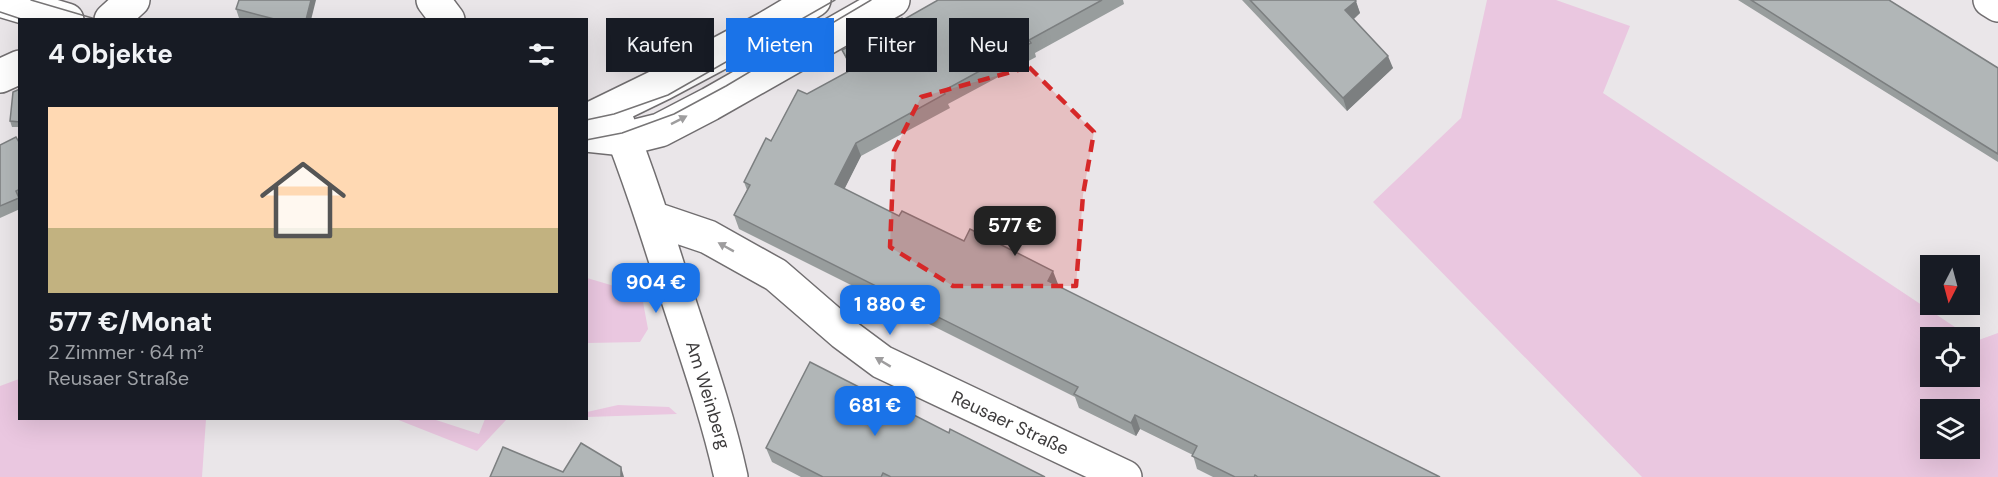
<!DOCTYPE html>
<html lang="de">
<head>
<meta charset="utf-8">
<style>
	body { margin:0; font-family:"DM Sans",sans-serif; background:#242831; color:#f1f3f6; height:100vh; display:flex; flex-direction:column; font-size:22px; white-space:nowrap }
	* { box-sizing:border-box; margin:0 }
	p { font-size:20px; color:#9ea1a6 }
	.icon { flex:none; width:33px; height:33px; fill:none; stroke:currentColor; stroke-width:2; stroke-linecap:round; stroke-linejoin:round }
	.map { position:relative; flex:1; overflow:hidden }
	.panel { position:absolute; left:18px; top:18px; width:570px; height:402px; display:flex; flex-direction:column; background:#171b24; border-radius:0px; box-shadow:0 6px 24px #0002 }
	.panel>* { flex:none }
	.hud { position:absolute; left:606px; top:18px; width:570px; height:54px; display:flex; gap:12px }
	.needle { width:39px; rotate:186deg }
	.controls { position:absolute; left:1920px; top:255px; display:grid; gap:12px }
	.controls a { display:grid; place-items:center; width:60px; height:60px; border-radius:0px; background:#171b24; box-shadow:0 6px 24px #0002; font-size:30px }
	.price { position:absolute; translate:-50% -51px; padding:0 14px; border-radius:12px; background:#1a73e8; color:#fff; font-size:20px; line-height:39px; filter:drop-shadow(0 2px 3px #0008) }
	.price::after { content:''; position:absolute; left:50%; top:36px; width:18px; height:14px; margin-left:-9px; background:inherit; clip-path:polygon(0 0,100% 0,50% 100%) }
	.price.on { background:#222; color:#fff }
	ul { padding:0; list-style:none }
	li { display:grid; align-content:center; gap:12px; height:318px; padding:0 30px }
	li span { display:grid; place-items:center; height:186px; border-radius:0px; color:#555 }
	li>.icon { margin-inline-start:auto }
	span .icon { width:108px; height:108px; fill:#fffc; stroke-width:1 }
	li b { font-size:26px }
	h2 { display:flex; justify-content:space-between; align-items:center; height:72px; padding:0 30px; font-size:26px }
	.chip { padding:0 21px; border-radius:0px; background:#171b24; box-shadow:0 6px 24px #0002; font-size:21px; line-height:54px }
	.chip.on { background:#1a73e8; color:#fff }
	.map>svg:first-child { display:block }
</style>
</head>
<body>
<div class="map">
<svg width="1998" height="477" viewBox="0 0 1998 477">
	<rect width="100%" height="100%" fill="#eae6e9"/>
	<path fill="#eac7e0" fill-rule="evenodd" d="M1487,0H1556L1630,26L1603,93L1976,341L1998,333V477H1642L1373,202L1461,118ZM1930,338H1970V376H1930ZM1930,410H1970V448H1930Z
		M587,278L631,291L643,302L648,329L640,342L587,343Z
		M19,379L20,418L206,419L202,477H0V386Z
		M618,405L669,407L677,414L587,417V412Z
		M396,419H433L479,434L485,419H555L506,420L477,451Z"/>
	<g fill="none" stroke-linecap="round" stroke-linejoin="round">
		<g stroke="#716e70" stroke-width="36">
			<path id="minor" d="M433,0L448,20
				M111,20L133,0
				M0,76L20,67
				M614,113C639,175 659,239 679,302C698,360 718,418 731,477
				M652,218L708,237L776,275L843,333L882,362L1125,477"/>
		</g>
		<g stroke="#716e70" stroke-width="36">
			<path id="tertiary" d="M0,0L67,20
				M1990,0L1998,5
				M586,121L662,84L767,28L814,0
				M586,135L624,139L660,130L710,104L893,0"/>
		</g>
		<use href="#minor" stroke="#fff" stroke-width="33"/>
		<use href="#tertiary" stroke="#fff" stroke-width="33"/>
		<path stroke="#777576" stroke-width="1.5" d="M31,0L99,20
			M0,12L24,20
			M586,120L614,114L668,95L835,0
			M586,140L622,133L674,114L726,86L871,0"/>
	</g>
	<path fill="#989d9d" d="M938,0H1123L1124,4L1035,53L1036,57L948,104L950,108L861,156L844,189L899,216L964,241L1058,284L1057,286L1440,477H1213L1197,469L1193,455L1140,429L1136,436L1079,408L1075,397L739,229L734,215L747,190L744,182L771,141L807,94L851,70L842,50L903,20Z
		M1242,0H1355L1360,13L1354,19L1393,68L1347,111Z
		M1738,0H1889L1998,68V162Z
		M236,9L311,20H246L239,18Z
		M20,89V127H12L10,121Z
		M20,144V209L0,218V145Z
		M949,433L1045,477H801L772,462L766,448Z"/>
	<path fill="#7c7f80" d="M311,0H316L311,20H306Z
		M1356,1L1360,13L1350,22L1345,10Z
		M1388,56L1393,68L1347,111L1343,98Z
		M856,143L861,156L840,198L835,184Z
		M1053,271L1058,284L1053,295L1048,281Z
		M1135,415L1140,429L1136,436L1131,423Z
		M621,467L624,477H621Z"/>
	<path fill="#b1b6b7" stroke="#7c7f80" stroke-width="1.5" d="M239,0H311L306,20H278L236,9Z
		M938,0H1102L1029,40L1031,43L943,91L945,94L856,143L835,184L899,216L902,211L964,241L970,229L1053,271L1048,281L1440,477H1258L1255,475L1254,477H1235L1192,456L1197,446L1135,415L1131,423L1074,394L1078,387L734,215L750,185L744,182L766,138L771,141L798,90L807,94L853,69L842,50L902,18L903,20Z
		M1250,0H1355L1356,1L1345,10L1388,56L1343,98Z
		M1751,0H1889L1998,68V154Z
		M20,89V122L10,121L13,92Z
		M16,137L20,144V189L16,191L19,198L0,206V145Z
		M810,362L949,433L950,429L1045,477H891L883,473L881,477H823L766,448Z
		M581,443L621,467V477H490L503,447L563,472Z"/>
	<defs><path id="oneway-solid" d="M-6-.8H1V-3.2L6.5 0L1 3.2V.8H-6Z" transform="scale(1.5)"/></defs>
	<g fill="#9e9d9e">
		<use href="#oneway-solid" transform="translate(679 120) rotate(-27)"/>
		<use href="#oneway-solid" transform="translate(726 247) rotate(-151)"/>
		<use href="#oneway-solid" transform="translate(883 362) rotate(-149)"/>
	</g>
	<path fill="#d62828" fill-opacity="0.2" stroke="#d62828" stroke-width="4.5" stroke-dasharray="12 8" stroke-linejoin="round" d="M1029,67L1094,132L1083,195L1076,286H953L890,247L894,151L921,97Z"/>
	<g text-anchor="middle" stroke-width="5" stroke-linejoin="round" paint-order="stroke">
		<g font-size="18" fill="#3d3b3c" stroke="#fff">
			<text transform="translate(708 395) rotate(73)" y="6">Am Weinberg</text>
			<text transform="translate(1010 423) rotate(25)" y="6">Reusaer Straße</text>
		</g>
	</g>
</svg>
<div class="controls">
<a><svg class="needle" viewBox="-14 -14 28 28"><path d="M0-13l5 13h-10z" fill="#e53935"/><path d="M0 13l5-13h-10z" fill="#9ea1a6"/></svg></a>
<a><svg class="icon" aria-label="locate" viewBox="0 0 24 24"><circle cx="12" cy="12" r="6"/><path d="M12 2v4M12 18v4M2 12h4M18 12h4"/></svg></a>
<a><svg class="icon" aria-label="layers" viewBox="0 0 24 24"><path d="M12 4l9 5-9 5-9-5zM3 14l9 5 9-5"/></svg></a>
</div>
<b class="price on" style="left:1015px;top:257px">577 €</b>
<b class="price" style="left:656px;top:314px">904 €</b>
<b class="price" style="left:890px;top:336px">1 880 €</b>
<b class="price" style="left:875px;top:437px">681 €</b>
<div class="hud">
<a class="chip">Kaufen</a>
<a class="chip on">Mieten</a>
<a class="chip">Filter</a>
<a class="chip">Neu</a>
</div>
<section class="panel">
<h2>4 Objekte<svg class="icon" aria-label="filters" viewBox="0 0 24 24"><path d="M4 7h16M4 17h16"/><circle cx="9" cy="7" r="2"/><circle cx="15" cy="17" r="2"/></svg></h2>
<ul>
<li><span style="background:linear-gradient(#ffd9b3 65%,#c2b280 0)"><svg class="icon" aria-label="home" viewBox="0 0 24 24"><path d="M3 11l9-7 9 7M6 9v11h12V9"/></svg></span><div><b>577 €/Monat</b><p>2 Zimmer · 64 m²</p><p>Reusaer Straße</p></div></li>
</ul>
</section>
</div>
</body>
</html>
